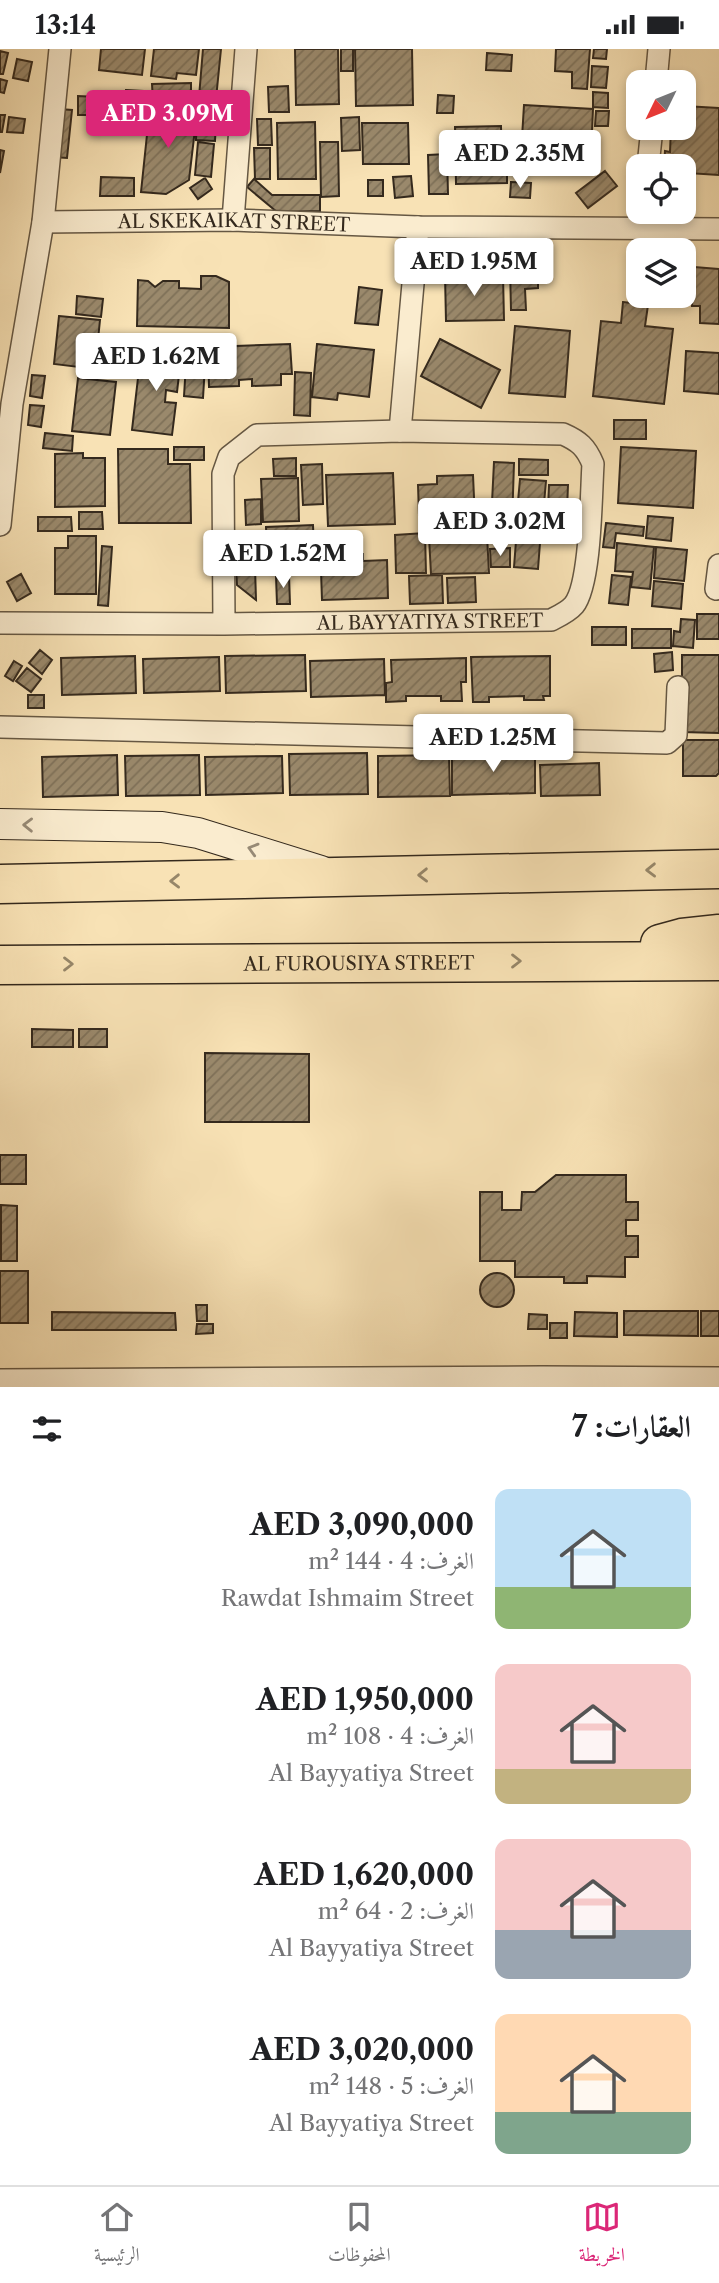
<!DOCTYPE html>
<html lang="ar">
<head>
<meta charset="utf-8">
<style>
	body { margin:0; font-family:"Libre Caslon Text",Amiri,serif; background:#f2f2f2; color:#202124; direction:rtl; height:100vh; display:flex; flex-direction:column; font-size:26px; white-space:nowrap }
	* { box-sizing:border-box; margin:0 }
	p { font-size:23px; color:#757577 }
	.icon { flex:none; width:38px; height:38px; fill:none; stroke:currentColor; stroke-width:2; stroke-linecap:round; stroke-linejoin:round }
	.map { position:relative; height:1338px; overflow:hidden; direction:ltr }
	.panel { display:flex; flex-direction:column; background:#fff; flex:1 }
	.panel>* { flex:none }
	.needle { width:46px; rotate:227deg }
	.buttons { position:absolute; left:626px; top:21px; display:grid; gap:14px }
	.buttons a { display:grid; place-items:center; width:70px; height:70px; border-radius:14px; background:#fff; box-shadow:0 4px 10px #0003; font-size:35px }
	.price { position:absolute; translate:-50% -60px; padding:0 16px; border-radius:7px; background:#fff; color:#222; font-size:23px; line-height:46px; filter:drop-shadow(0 2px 4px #0008) }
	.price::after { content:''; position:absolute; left:50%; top:42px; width:21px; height:16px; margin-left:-10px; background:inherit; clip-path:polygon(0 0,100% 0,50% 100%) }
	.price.on { background:#db2777; color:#fff }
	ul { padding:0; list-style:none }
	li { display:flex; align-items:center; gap:21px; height:175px; padding:0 28px }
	li span { display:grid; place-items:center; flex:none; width:196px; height:140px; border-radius:14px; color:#555 }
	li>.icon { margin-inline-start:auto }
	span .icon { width:84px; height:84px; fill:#fffc; stroke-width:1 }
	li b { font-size:30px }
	h2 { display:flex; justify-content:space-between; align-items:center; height:84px; padding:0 28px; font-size:30px }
	.status { display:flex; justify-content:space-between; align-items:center; height:49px; padding:0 35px; background:#fff; direction:ltr }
	.status svg { height:19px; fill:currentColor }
	.tab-bar { display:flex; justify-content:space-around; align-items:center; height:98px; border-top:2px solid #e0e0e0; background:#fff; font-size:19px; color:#757577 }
	.tab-bar a { display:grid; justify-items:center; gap:4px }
	.tab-bar .on { color:#db2777 }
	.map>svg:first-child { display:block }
</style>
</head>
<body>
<div class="status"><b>13:14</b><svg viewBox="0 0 49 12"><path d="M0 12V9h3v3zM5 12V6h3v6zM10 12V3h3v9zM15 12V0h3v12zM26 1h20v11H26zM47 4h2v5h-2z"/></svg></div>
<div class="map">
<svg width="719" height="1338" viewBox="0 0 719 1338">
	<defs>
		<pattern id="building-hatch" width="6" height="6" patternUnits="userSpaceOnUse" patternTransform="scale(1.75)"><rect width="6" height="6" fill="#9a896c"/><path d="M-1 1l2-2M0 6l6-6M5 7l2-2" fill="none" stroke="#7e7058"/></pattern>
	</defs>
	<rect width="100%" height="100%" fill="#f8e2b5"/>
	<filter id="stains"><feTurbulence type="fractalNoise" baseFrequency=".00286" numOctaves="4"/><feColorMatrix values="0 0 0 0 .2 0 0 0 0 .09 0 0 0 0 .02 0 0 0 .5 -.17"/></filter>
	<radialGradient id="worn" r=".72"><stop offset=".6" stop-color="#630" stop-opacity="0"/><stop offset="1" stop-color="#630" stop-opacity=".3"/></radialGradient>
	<path fill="url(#building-hatch)" stroke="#34291d" stroke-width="2" d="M101,0H145L142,26L99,21Z
		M154,0H199L196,26L177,24L176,30L151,27Z
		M203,0H221L216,50L199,48Z
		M295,0H338L339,55L296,56Z
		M341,0H353V22H341Z
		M355,0H412L413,56L356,57Z
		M556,0H590L587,40L572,39V23L555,22Z
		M594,0H607L606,10L593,9Z
		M0,2L8,4L3,25H0Z
		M487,4L512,6L511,22L486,21Z
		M17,10L32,13L28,32L13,29Z
		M592,17L608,18L606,39L591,38Z
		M0,30L7,32L4,44L0,43Z
		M191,34V51L153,53L152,35Z
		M288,37L289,63H269L268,38Z
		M126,41L143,42L142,57L125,56Z
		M593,43L608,44V59L593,58Z
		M438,46L454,47L453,64H437Z
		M78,47L96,48L95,66H78Z
		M197,55H217L215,92L196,91Z
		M524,56L593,60L590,126L520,121Z
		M150,57L197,63L189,131L166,145L141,143Z
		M684,57L719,59V126L688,124L684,132V117H664L665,102L670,103L671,79H684Z
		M59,60L72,61L67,109L54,108Z
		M596,62H609L608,77H595Z
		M0,66H5L2,83H0Z
		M9,68L25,70L23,84L7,83Z
		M359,68L360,101L342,102L341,69Z
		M257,70H271L272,96H258Z
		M315,73L316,130H278L277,74Z
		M362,74H408L409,115H363Z
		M501,77L502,117H507V134L456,135L455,78Z
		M198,93L214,95L211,128L195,126Z
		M320,93H338L339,147L321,148Z
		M254,99H270V130H255Z
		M0,101L4,102L0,124Z
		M447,105L448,145H429L428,106Z
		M605,122L617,137L588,159L576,144Z
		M411,127L413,147L395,149L393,128Z
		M101,128L134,129V147H100Z
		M205,129L212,140L198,150L190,139Z
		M254,130L272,146H320V162L277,163L247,138Z
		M368,131H383V147H368Z
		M511,133L531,134L530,149L510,148Z
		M464,199L513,202L512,214L464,212Z
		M538,218V239L525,240L526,261H511L510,219Z
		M694,218L719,220V275L700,274V257H692Z
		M445,226H503L504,271L446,272Z
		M201,227H216L229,233V279L137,277L138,231L148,232L155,238L163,232H179V239L201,240Z
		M359,238L382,241L378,276L355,274Z
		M77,247L103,250L101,268L76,265Z
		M623,253L648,256L645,277L673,280L664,355L593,347L601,272L621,274Z
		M59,267L100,271L95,320L54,315Z
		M515,277L570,282L565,348L509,344Z
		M440,290L500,321L481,359L421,327Z
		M290,295L292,325H281V336L252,337V330L239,331V337L209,338L208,298Z
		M317,295L374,301L369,348L338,344L337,351L312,348Z
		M686,302L719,304V345L684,342Z
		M141,303L181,308L177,343L166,341L165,353L176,354L172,386L132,381Z
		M186,315L205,316L203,349L184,347Z
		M295,323L311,324L310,367L294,366Z
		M32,326L45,327L42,349L30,347Z
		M78,329L116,333L110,386L72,382Z
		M30,356L44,357L41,378L28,376Z
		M614,371H646V390H614Z
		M45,384L73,387L72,402L43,399Z
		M174,398H204V411H174Z
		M621,398L696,402L693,459L618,454Z
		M118,400H168V415H190L191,474H119Z
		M83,404V409H105V457L55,458V405Z
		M296,409V427H274L273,410Z
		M519,410L548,411V426H519Z
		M494,413L514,414L512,475L491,474Z
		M322,415L323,455L303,456L301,416Z
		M393,424L395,475L328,477L326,426Z
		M473,426L475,471L457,472V468L419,466L418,436L437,435V427Z
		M298,429L299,472L263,473L261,430Z
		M520,430L546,432L542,477L516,475Z
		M549,436H568L566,485L547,484Z
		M261,450V475L246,476L245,451Z
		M79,463H102L103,480H79Z
		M648,467L673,469L671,492L646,489Z
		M38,468H71L72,482H38Z
		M606,474L644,478L643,487L616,484L614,499L603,498Z
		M313,476L314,501L267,502L266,478Z
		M517,479L541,481L538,520L514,518Z
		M238,483H255L256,516H239Z
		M425,484L426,524H396L395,486Z
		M487,486L489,524L431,525L429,488Z
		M68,487H96V545H55V499H68Z
		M320,493H341V506L363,505V512L387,511L388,549L322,551Z
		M617,494L654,498L650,540L631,538L633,523L615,522Z
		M102,497L112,498L108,557L98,556Z
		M656,498L687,501L684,532L654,529Z
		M510,499V518H491L490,500Z
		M313,508V522L276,523V509Z
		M272,510L273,520H260V511Z
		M236,518H255L256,551L237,536Z
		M21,525L31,544L17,552L7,533Z
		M289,526L290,555H277L276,527Z
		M442,526L443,554L410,555L409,527Z
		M612,526L631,528L628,556L609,554Z
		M475,528L476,553L448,554L447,529Z
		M654,532L683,535L681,560L652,557Z
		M697,565H719V590H697Z
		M681,570L695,571L693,599L673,597L674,582L680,583Z
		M592,578H626V596H592Z
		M632,580H671V599H632Z
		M40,601L52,611L42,625L29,614Z
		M672,603L673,621L655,623L654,605Z
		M305,606L306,642L226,644L225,607Z
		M682,606H719V684L682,683Z
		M135,607L136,644L62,646L61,609Z
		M550,607V647H543L544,651H524V647L489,648V653H473L471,608Z
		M219,608L220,642L144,644L143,610Z
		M466,609V633H461L462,652H441V647H406V652L386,653V634L392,633L391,611Z
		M384,610L385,646L311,648L310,612Z
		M14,612L22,617L13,632L5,627Z
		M27,619L41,630L31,643L16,632Z
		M28,646H44V659H28Z
		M683,691H719V724L716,727H683Z
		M367,704L368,745L290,746L289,705Z
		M535,705V744L452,746V706Z
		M117,706L118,746L43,748L42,708Z
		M199,706L200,746L126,747L125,707Z
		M449,706L450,747L378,748V707Z
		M282,707L283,744L206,746L205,708Z
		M599,714L600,746L541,747L540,716Z
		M32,980L73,981V998H32Z
		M79,980H107V998H79Z
		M205,1004L309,1005V1073H205Z
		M0,1106H26V1135H0Z
		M556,1126H626V1153H638V1171H626V1187H638V1208H625V1228L587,1227V1234H564V1228H515V1212H480V1143H502V1161H521L522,1143H535Z
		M1,1156L17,1157V1212H1Z
		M0,1222H28V1274H0Z
		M480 1241a17 17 0 1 1 34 0a17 17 0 1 1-34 0Z
		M196,1256H207V1272H197Z
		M624,1262H698V1287L624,1286Z
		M701,1262H719V1287H701Z
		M52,1263L175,1264L176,1281H52Z
		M575,1263L617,1264V1288L574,1287Z
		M529,1265L547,1266V1280H528Z
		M550,1274H567V1289H550Z
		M197,1275H213V1284L196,1285Z"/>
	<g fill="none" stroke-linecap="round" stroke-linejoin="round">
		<g stroke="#655743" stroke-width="24">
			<g id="street">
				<path d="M656,33L659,0"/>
				<path d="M648,117L652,79"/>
				<path d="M233,171L246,0"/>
				<path id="s1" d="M43,173L233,171L418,178L719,180"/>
				<path d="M400,382L418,178"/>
				<path d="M0,476L12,355L43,173L60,0"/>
				<path d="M716,540L719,516"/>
				<path id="s2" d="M0,574L224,575L551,571C559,567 568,563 574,556C591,535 591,445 593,415C586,398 579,392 563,385L400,382L257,386L229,408L223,425L224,575"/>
				<path d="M0,678L667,694L676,686L678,638"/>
				<path d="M0,1331L542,1328L719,1329"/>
			</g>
		</g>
		<g stroke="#34291d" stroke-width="32">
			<path id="secondary" d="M0,775L162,778L198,784L321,822"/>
		</g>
		<g stroke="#34291d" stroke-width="41">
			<g id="highway">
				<path d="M0,835L719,820"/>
				<path d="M660,895L682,889L719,885"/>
				<path id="s3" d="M0,916L719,912"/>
			</g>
		</g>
		<use href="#street" stroke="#faeccf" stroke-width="21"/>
		<use href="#secondary" stroke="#faeccf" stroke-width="30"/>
		<use href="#highway" stroke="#f8e2b5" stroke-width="38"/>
	</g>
	<defs><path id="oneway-chevron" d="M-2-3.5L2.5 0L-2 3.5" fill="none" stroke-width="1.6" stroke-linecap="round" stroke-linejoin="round" transform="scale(1.75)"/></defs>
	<g stroke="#978a76">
		<use href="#oneway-chevron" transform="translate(28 776) rotate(-179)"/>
		<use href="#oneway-chevron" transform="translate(253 800) rotate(-164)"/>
	</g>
	<g stroke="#968669">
		<use href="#oneway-chevron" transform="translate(651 821) rotate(179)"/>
		<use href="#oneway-chevron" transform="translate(423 826) rotate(179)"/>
		<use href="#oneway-chevron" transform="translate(175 832) rotate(179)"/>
		<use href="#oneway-chevron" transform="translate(516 912)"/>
		<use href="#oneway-chevron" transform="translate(68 915)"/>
	</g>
	<g text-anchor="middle" stroke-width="5" stroke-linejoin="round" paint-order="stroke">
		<g font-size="19" fill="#34291d" stroke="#faeccf">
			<text dy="7" stroke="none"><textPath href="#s1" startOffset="191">AL SKEKAIKAT STREET</textPath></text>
			<text dy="7" stroke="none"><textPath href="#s2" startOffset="430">AL BAYYATIYA STREET</textPath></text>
			<text dy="7" stroke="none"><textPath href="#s3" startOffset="359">AL FUROUSIYA STREET</textPath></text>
		</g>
	</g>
	<rect width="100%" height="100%" filter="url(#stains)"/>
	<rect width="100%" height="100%" fill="url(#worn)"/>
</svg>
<div class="buttons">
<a><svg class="needle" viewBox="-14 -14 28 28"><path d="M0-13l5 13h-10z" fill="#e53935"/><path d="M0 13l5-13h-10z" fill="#757577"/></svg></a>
<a><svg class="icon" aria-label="locate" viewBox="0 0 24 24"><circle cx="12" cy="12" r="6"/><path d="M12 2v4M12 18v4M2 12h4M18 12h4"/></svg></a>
<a><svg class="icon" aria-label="layers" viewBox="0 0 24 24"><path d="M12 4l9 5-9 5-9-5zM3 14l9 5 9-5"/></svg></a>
</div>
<b class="price on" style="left:168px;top:101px">AED 3.09M</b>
<b class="price" style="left:520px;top:141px">AED 2.35M</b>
<b class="price" style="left:474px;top:249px">AED 1.95M</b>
<b class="price" style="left:156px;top:344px">AED 1.62M</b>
<b class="price" style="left:500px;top:509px">AED 3.02M</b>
<b class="price" style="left:283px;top:541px">AED 1.52M</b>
<b class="price" style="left:493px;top:725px">AED 1.25M</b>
</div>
<section class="panel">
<h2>العقارات: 7<svg class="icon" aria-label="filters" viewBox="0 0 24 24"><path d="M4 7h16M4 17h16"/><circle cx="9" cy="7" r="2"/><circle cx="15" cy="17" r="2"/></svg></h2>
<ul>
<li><span style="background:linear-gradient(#bfe0f5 70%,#8fb573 0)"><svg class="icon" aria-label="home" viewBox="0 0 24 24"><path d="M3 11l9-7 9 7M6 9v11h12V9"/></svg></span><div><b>AED 3,090,000</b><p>الغرف: 4 · 144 m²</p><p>Rawdat Ishmaim Street</p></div></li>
<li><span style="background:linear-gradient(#f6c9c9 75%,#c2b280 0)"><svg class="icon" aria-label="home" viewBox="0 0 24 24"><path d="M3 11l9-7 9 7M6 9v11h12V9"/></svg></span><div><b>AED 1,950,000</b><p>الغرف: 4 · 108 m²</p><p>Al Bayyatiya Street</p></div></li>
<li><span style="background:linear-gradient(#f6c9c9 65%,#9aa5b1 0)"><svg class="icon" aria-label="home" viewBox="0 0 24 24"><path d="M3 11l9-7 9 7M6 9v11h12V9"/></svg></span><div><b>AED 1,620,000</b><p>الغرف: 2 · 64 m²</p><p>Al Bayyatiya Street</p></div></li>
<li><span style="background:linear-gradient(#ffd9b3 70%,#7fa58c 0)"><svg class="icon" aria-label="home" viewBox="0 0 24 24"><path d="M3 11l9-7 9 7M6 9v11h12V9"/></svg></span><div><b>AED 3,020,000</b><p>الغرف: 5 · 148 m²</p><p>Al Bayyatiya Street</p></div></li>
</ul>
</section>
<nav class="tab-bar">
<a class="on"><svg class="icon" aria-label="map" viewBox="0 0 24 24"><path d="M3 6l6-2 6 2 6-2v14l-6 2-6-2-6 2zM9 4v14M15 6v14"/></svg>الخريطة</a>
<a><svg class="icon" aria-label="saved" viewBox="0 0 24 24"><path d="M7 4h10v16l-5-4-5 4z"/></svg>المحفوظات</a>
<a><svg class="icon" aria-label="home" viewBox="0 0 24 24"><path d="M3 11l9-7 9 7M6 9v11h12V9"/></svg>الرئيسية</a>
</nav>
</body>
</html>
